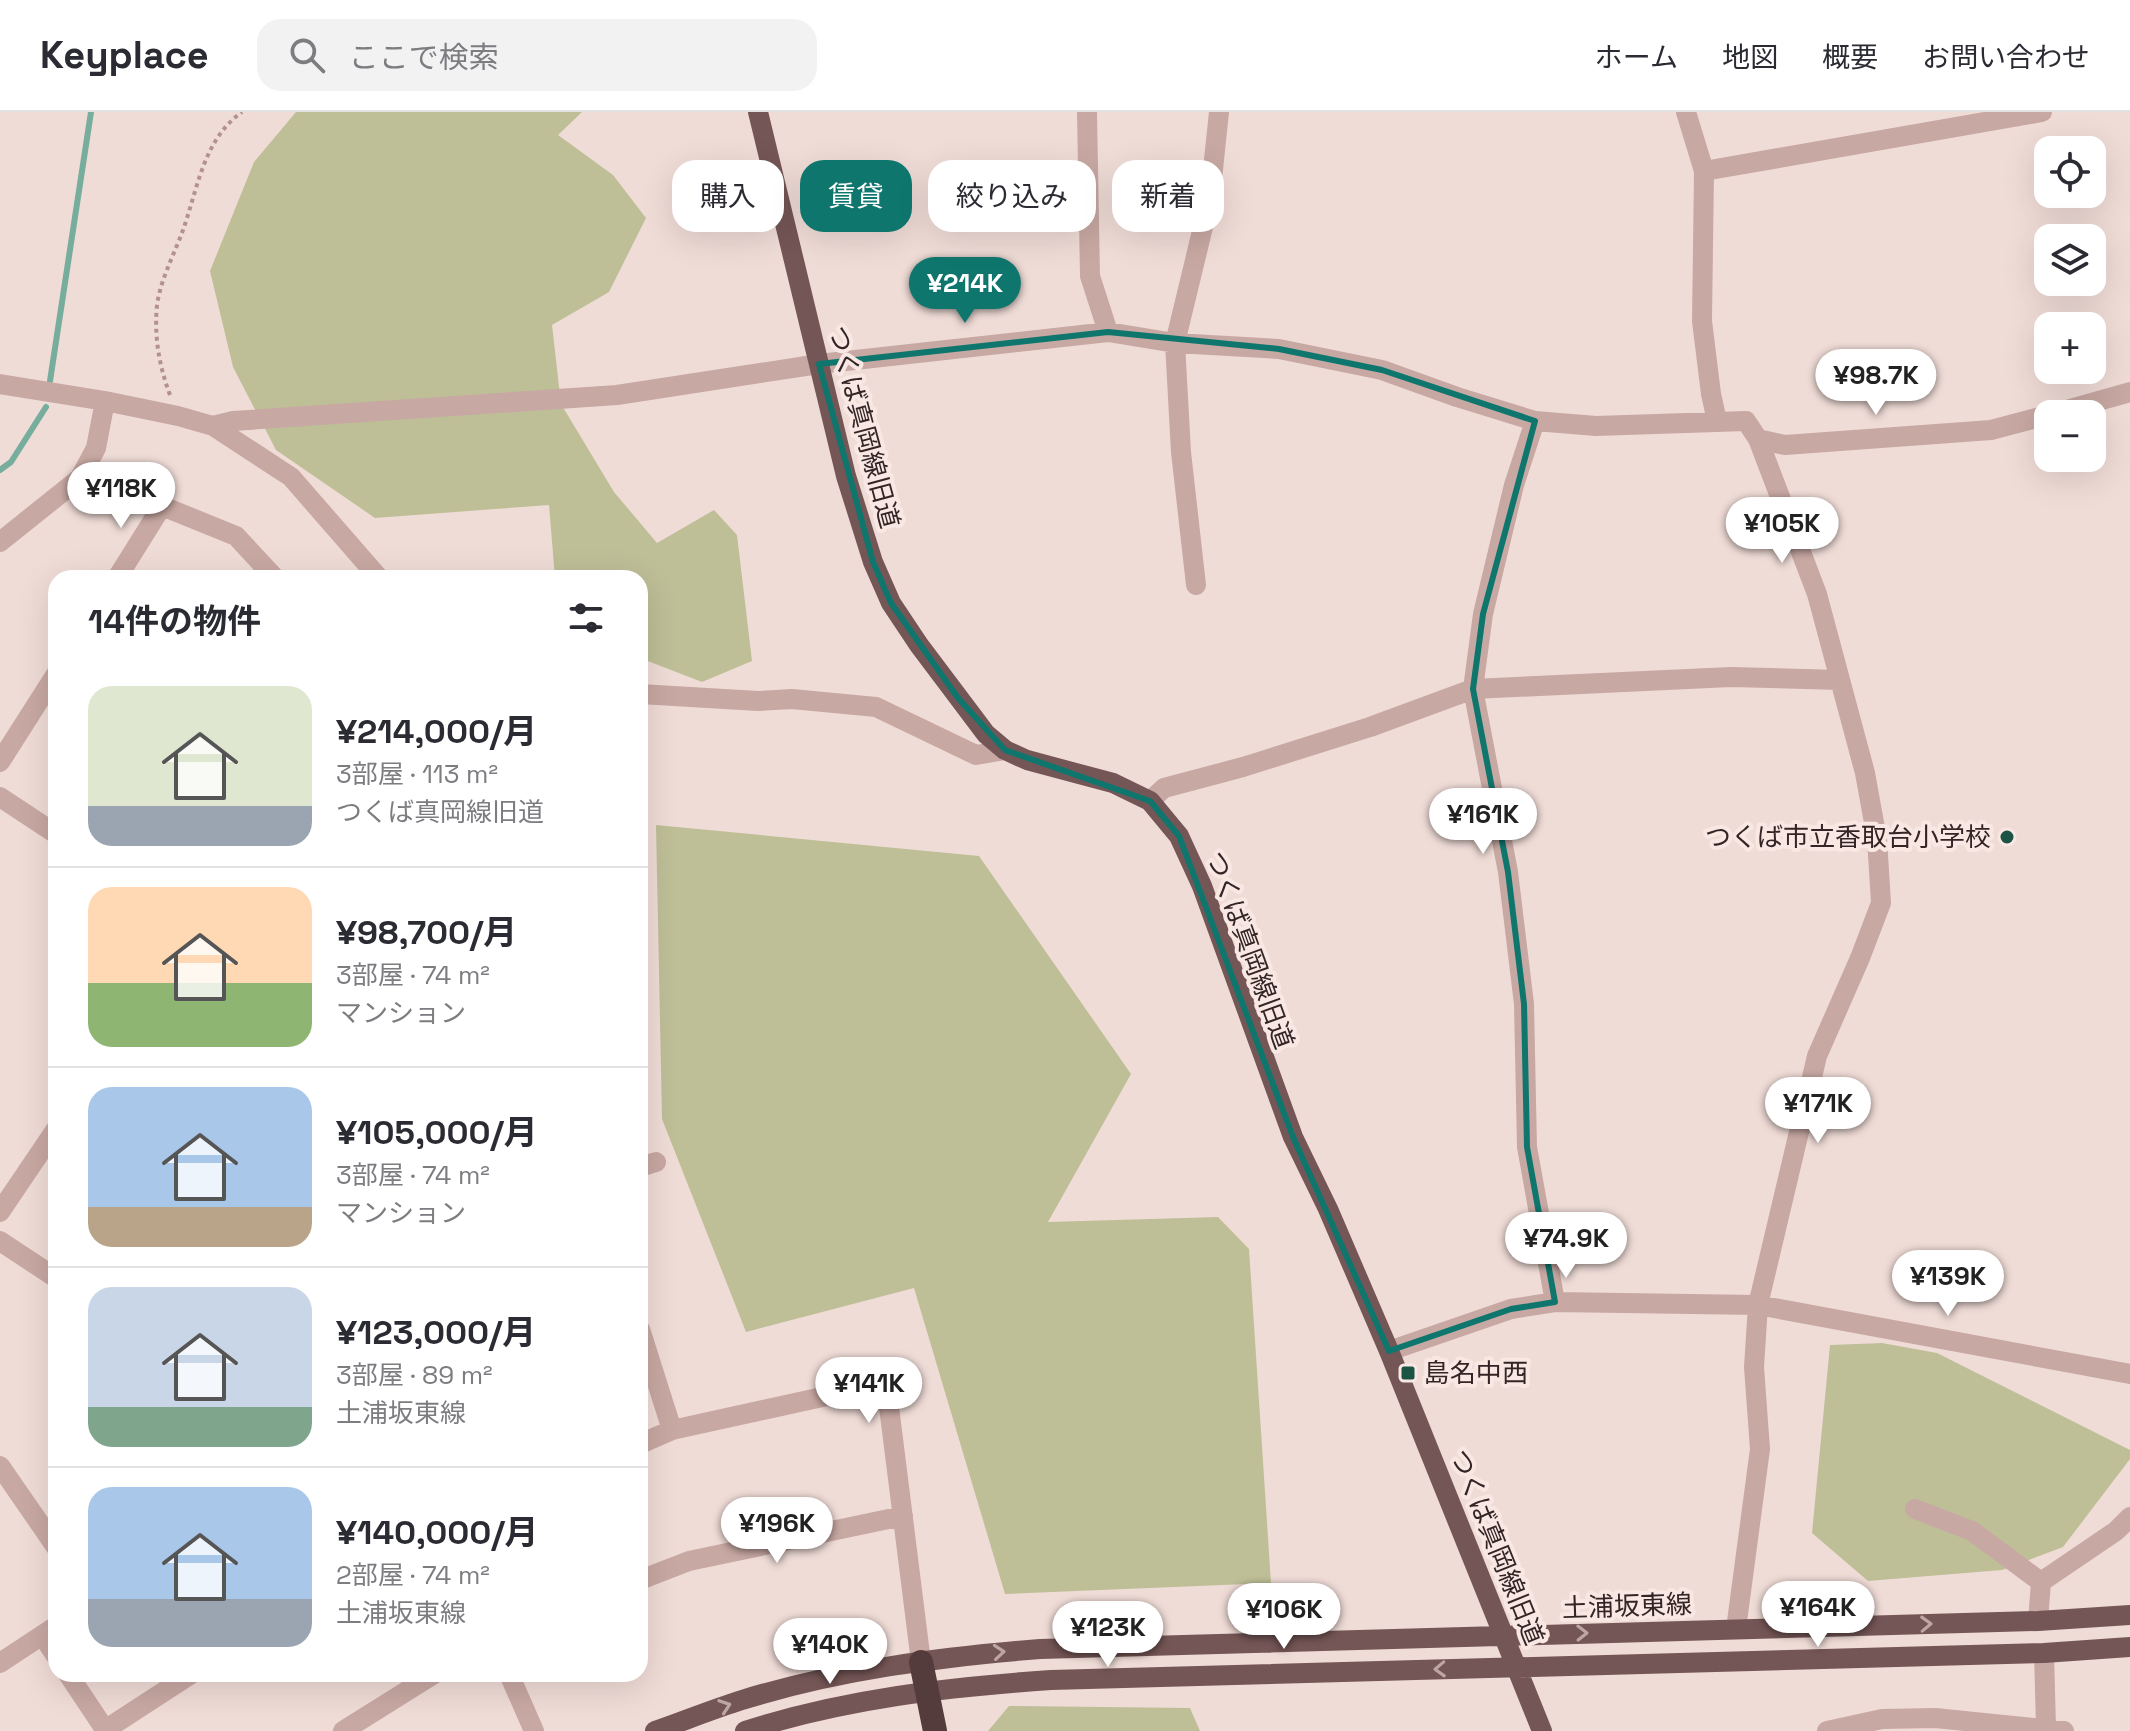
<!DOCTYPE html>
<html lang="ja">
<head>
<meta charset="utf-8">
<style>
	body { margin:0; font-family:"Space Grotesk","Noto Sans JP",sans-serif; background:#f2f2f3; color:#2b2b33; height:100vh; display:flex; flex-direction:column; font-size:30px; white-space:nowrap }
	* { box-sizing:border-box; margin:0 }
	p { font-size:26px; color:#7c7c81 }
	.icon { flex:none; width:44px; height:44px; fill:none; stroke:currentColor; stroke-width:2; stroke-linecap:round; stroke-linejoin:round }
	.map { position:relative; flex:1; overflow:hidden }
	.side { position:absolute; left:48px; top:458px; width:600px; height:1112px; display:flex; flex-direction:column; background:#fff; border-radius:24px; box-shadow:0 8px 32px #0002 }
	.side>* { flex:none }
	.guide { position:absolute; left:672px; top:48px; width:760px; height:72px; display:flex; gap:16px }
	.buttons { position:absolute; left:2034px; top:24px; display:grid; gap:16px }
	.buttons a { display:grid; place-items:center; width:72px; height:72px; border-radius:16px; background:#fff; box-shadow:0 8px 32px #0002; font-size:40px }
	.price { position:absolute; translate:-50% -68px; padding:0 18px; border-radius:28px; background:#fff; color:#222; font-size:26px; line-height:52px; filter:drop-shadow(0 2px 4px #0008) }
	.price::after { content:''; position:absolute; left:50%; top:48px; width:24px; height:18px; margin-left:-12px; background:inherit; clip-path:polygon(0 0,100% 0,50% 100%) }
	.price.active { background:#0f766e; color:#fff }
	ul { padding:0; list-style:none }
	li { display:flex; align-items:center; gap:24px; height:200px; padding:0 40px }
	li+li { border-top:2px solid #e1e1e2 }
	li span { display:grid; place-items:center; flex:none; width:224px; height:160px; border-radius:24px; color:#555 }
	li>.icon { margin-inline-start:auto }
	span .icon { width:96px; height:96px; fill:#fffc; stroke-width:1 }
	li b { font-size:34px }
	h2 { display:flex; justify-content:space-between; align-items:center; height:96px; padding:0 40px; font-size:34px }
	.pill { padding:0 28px; border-radius:24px; background:#fff; box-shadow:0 8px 32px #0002; font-size:28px; line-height:72px }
	.pill.active { background:#0f766e; color:#fff }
	header { display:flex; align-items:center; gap:48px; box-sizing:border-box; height:112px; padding:0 40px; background:#fff; border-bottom:2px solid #e1e1e2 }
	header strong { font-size:38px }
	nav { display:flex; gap:44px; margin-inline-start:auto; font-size:28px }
	.search { width:560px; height:72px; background:#f2f2f3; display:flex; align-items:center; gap:20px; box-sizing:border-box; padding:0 28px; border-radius:24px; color:#7c7c81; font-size:30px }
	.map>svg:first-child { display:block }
</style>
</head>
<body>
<header>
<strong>Keyplace</strong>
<div class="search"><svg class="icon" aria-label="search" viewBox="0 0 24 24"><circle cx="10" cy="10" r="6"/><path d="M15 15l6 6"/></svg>ここで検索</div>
<nav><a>ホーム</a><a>地図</a><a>概要</a><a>お問い合わせ</a></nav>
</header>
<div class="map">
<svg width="2130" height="1619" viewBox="0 0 2130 1619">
	<rect width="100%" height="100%" fill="#f0dcd7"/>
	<path fill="#bebf97" d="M296,0H582L558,23L613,63L646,106L609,180L552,213L561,292L614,380L657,431L714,398L737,423L752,549L702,570L640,546V466H555L549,393L375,406L276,338L233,255L210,159L254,50Z
		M656,713L979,744L1131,962L1048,1110L1218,1105L1249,1137L1271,1471L1005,1482L914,1176L746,1220L662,1007Z
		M1882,1231L1937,1241L2130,1338V1347L2063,1435L2002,1458L1868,1469L1812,1421L1830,1233Z
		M1009,1594L1190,1596L1200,1619H988Z"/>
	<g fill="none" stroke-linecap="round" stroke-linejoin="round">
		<path stroke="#76ad9d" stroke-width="6" d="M50,269L91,0
			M0,358L11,350L46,295"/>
		<path stroke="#b3928d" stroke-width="4" stroke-dasharray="4 4" stroke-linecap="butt" d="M170,283C159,253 154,225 157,193C161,166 174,143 183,118C198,76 203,28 242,0"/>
		<path stroke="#c8a8a3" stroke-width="20" d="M1087,0L1090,164L1108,220
			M1686,0L1704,59L1702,209L1711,282L1717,309
			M1704,59L2042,0
			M0,272L105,289L178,304L213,314L291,365L379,466
			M2052,302L2130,280
			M1535,309L1514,373L1483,502L1473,577L1508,760L1524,892L1527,1035L1555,1190
			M213,314L233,309L617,283L819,252L1108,220L1175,231L1279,237L1382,258L1457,285L1535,309L1596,314L1746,309L1758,327L1785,333L1991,318L2048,303
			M80,366L162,394L236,424L275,466
			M0,430L80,366L96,336L105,289
			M117,466L162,394
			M1196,473L1181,340L1175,231L1210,86L1219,0
			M640,582L758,589L792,587L876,595L976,643L1005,638
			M0,650L56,562
			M0,685L56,722
			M1150,689L1164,676L1243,655L1370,615L1473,577L1731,565L1840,568
			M640,1055L656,1050
			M0,1100L56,1017
			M0,1129L56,1166
			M640,1217L672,1318
			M1389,1239L1511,1197L1555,1190L1758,1193L2130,1262
			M640,1332L672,1318L886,1271L921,1550
			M0,1354L56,1435
			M1915,1397L1972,1419L2041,1470
			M640,1468L689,1449L903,1404
			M2038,1509L2041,1470L2116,1419L2130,1405
			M1736,1517L1760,1337L1754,1255L1758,1193L1817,944L1860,846L1881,791L1877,727L1865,661L1817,482L1758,327
			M42,1523L56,1544
			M2044,1541L2046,1616
			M0,1551L56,1514
			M68,1562L106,1619
			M509,1562L534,1619
			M105,1618L191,1562
			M343,1619L434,1562
			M1827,1619L1882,1607L1935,1606L2064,1619"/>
		<path stroke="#755656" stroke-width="20" d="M758,0L846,364L873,450L891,491L919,533L986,622L1005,638L1027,648L1113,671L1150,689L1179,724L1202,774L1293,1025L1328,1097L1389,1239L1542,1619
			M655,1619C684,1609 713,1597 742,1588C839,1558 940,1545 1040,1537L2038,1509L2130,1503
			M745,1619C844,1587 948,1575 1051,1568L2044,1541L2130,1535"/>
		<path stroke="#543c3c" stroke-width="24" d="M921,1550L935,1619"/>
	</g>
	<defs><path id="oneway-chevron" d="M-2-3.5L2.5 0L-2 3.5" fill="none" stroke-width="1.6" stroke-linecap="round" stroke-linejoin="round" transform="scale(2)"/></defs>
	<g stroke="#bda6a3">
		<use href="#oneway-chevron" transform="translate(1926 1512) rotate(-2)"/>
		<use href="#oneway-chevron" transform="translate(1582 1521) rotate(-1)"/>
		<use href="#oneway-chevron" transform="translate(999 1540) rotate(-5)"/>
		<use href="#oneway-chevron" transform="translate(1440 1557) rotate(178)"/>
		<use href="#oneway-chevron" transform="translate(725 1594) rotate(-19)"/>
	</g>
	<path fill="none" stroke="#0f766e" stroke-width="6" stroke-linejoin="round" d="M1108,220L1279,237L1382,258L1535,309L1483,502L1473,577L1508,760L1524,892L1527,1035L1555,1190L1511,1197L1389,1239L1293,1025L1179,724L1150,689L1005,638L958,586L891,491L873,450L819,252Z"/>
	<g fill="#1b5345" stroke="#f8e7e2" stroke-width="3">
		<circle cx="2007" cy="725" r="8"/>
		<rect x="1400" y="1253" width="16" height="16" rx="4"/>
	</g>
	<g text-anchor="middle" stroke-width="8" stroke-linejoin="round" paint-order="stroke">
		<g font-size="26" fill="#332525" stroke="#f8e7e2">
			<text transform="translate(864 315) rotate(75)" y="9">つくば真岡線旧道</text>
			<text transform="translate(1250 838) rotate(70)" y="9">つくば真岡線旧道</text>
			<text transform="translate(1497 1435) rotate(68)" y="9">つくば真岡線旧道</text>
			<text transform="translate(1627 1494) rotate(-2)" y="9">土浦坂東線</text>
		</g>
		<g font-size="26" fill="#332525" stroke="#f8e7e2" text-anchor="end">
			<text x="1991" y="734">つくば市立香取台小学校</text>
			<text x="1424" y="1270" text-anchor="start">島名中西</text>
		</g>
	</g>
</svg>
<div class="buttons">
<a><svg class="icon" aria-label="locate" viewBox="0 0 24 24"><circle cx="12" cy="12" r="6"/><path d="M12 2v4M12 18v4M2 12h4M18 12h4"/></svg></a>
<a><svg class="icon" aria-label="layers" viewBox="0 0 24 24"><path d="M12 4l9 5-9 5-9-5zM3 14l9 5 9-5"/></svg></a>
<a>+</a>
<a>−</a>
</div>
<b class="price active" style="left:965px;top:213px">¥214K</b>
<b class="price" style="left:1876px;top:305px">¥98.7K</b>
<b class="price" style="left:121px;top:418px">¥118K</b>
<b class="price" style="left:1782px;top:453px">¥105K</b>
<b class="price" style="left:1483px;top:744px">¥161K</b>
<b class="price" style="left:1818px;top:1033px">¥171K</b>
<b class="price" style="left:1566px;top:1168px">¥74.9K</b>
<b class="price" style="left:1948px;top:1206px">¥139K</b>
<b class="price" style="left:869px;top:1313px">¥141K</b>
<b class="price" style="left:777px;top:1453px">¥196K</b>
<b class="price" style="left:1818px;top:1537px">¥164K</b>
<b class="price" style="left:1284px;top:1539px">¥106K</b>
<b class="price" style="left:1108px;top:1557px">¥123K</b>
<b class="price" style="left:830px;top:1574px">¥140K</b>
<div class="guide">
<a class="pill">購入</a>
<a class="pill active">賃貸</a>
<a class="pill">絞り込み</a>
<a class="pill">新着</a>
</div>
<section class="side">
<h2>14件の物件<svg class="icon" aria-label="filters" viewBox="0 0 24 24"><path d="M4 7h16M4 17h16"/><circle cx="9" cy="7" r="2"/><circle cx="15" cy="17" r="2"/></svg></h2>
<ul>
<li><span style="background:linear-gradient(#dfe7d0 75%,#9aa5b1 0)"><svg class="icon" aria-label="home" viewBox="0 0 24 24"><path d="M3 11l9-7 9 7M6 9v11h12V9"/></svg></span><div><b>¥214,000/月</b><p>3部屋 · 113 m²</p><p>つくば真岡線旧道</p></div></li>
<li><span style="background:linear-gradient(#ffd9b3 60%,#8fb573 0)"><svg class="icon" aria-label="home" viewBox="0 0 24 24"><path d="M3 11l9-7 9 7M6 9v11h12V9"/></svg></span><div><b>¥98,700/月</b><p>3部屋 · 74 m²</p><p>マンション</p></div></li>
<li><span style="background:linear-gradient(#a9c7e8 75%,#b9a48a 0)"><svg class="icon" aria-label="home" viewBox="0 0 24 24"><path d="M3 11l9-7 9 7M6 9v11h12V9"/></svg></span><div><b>¥105,000/月</b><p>3部屋 · 74 m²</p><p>マンション</p></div></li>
<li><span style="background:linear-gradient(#c9d6e8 75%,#7fa58c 0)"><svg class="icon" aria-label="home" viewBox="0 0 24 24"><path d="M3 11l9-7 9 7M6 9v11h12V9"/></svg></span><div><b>¥123,000/月</b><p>3部屋 · 89 m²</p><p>土浦坂東線</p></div></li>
<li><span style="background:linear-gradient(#a9c7e8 70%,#9aa5b1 0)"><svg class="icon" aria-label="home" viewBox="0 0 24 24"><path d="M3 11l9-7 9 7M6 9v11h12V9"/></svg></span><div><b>¥140,000/月</b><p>2部屋 · 74 m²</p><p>土浦坂東線</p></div></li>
</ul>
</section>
</div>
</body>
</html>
